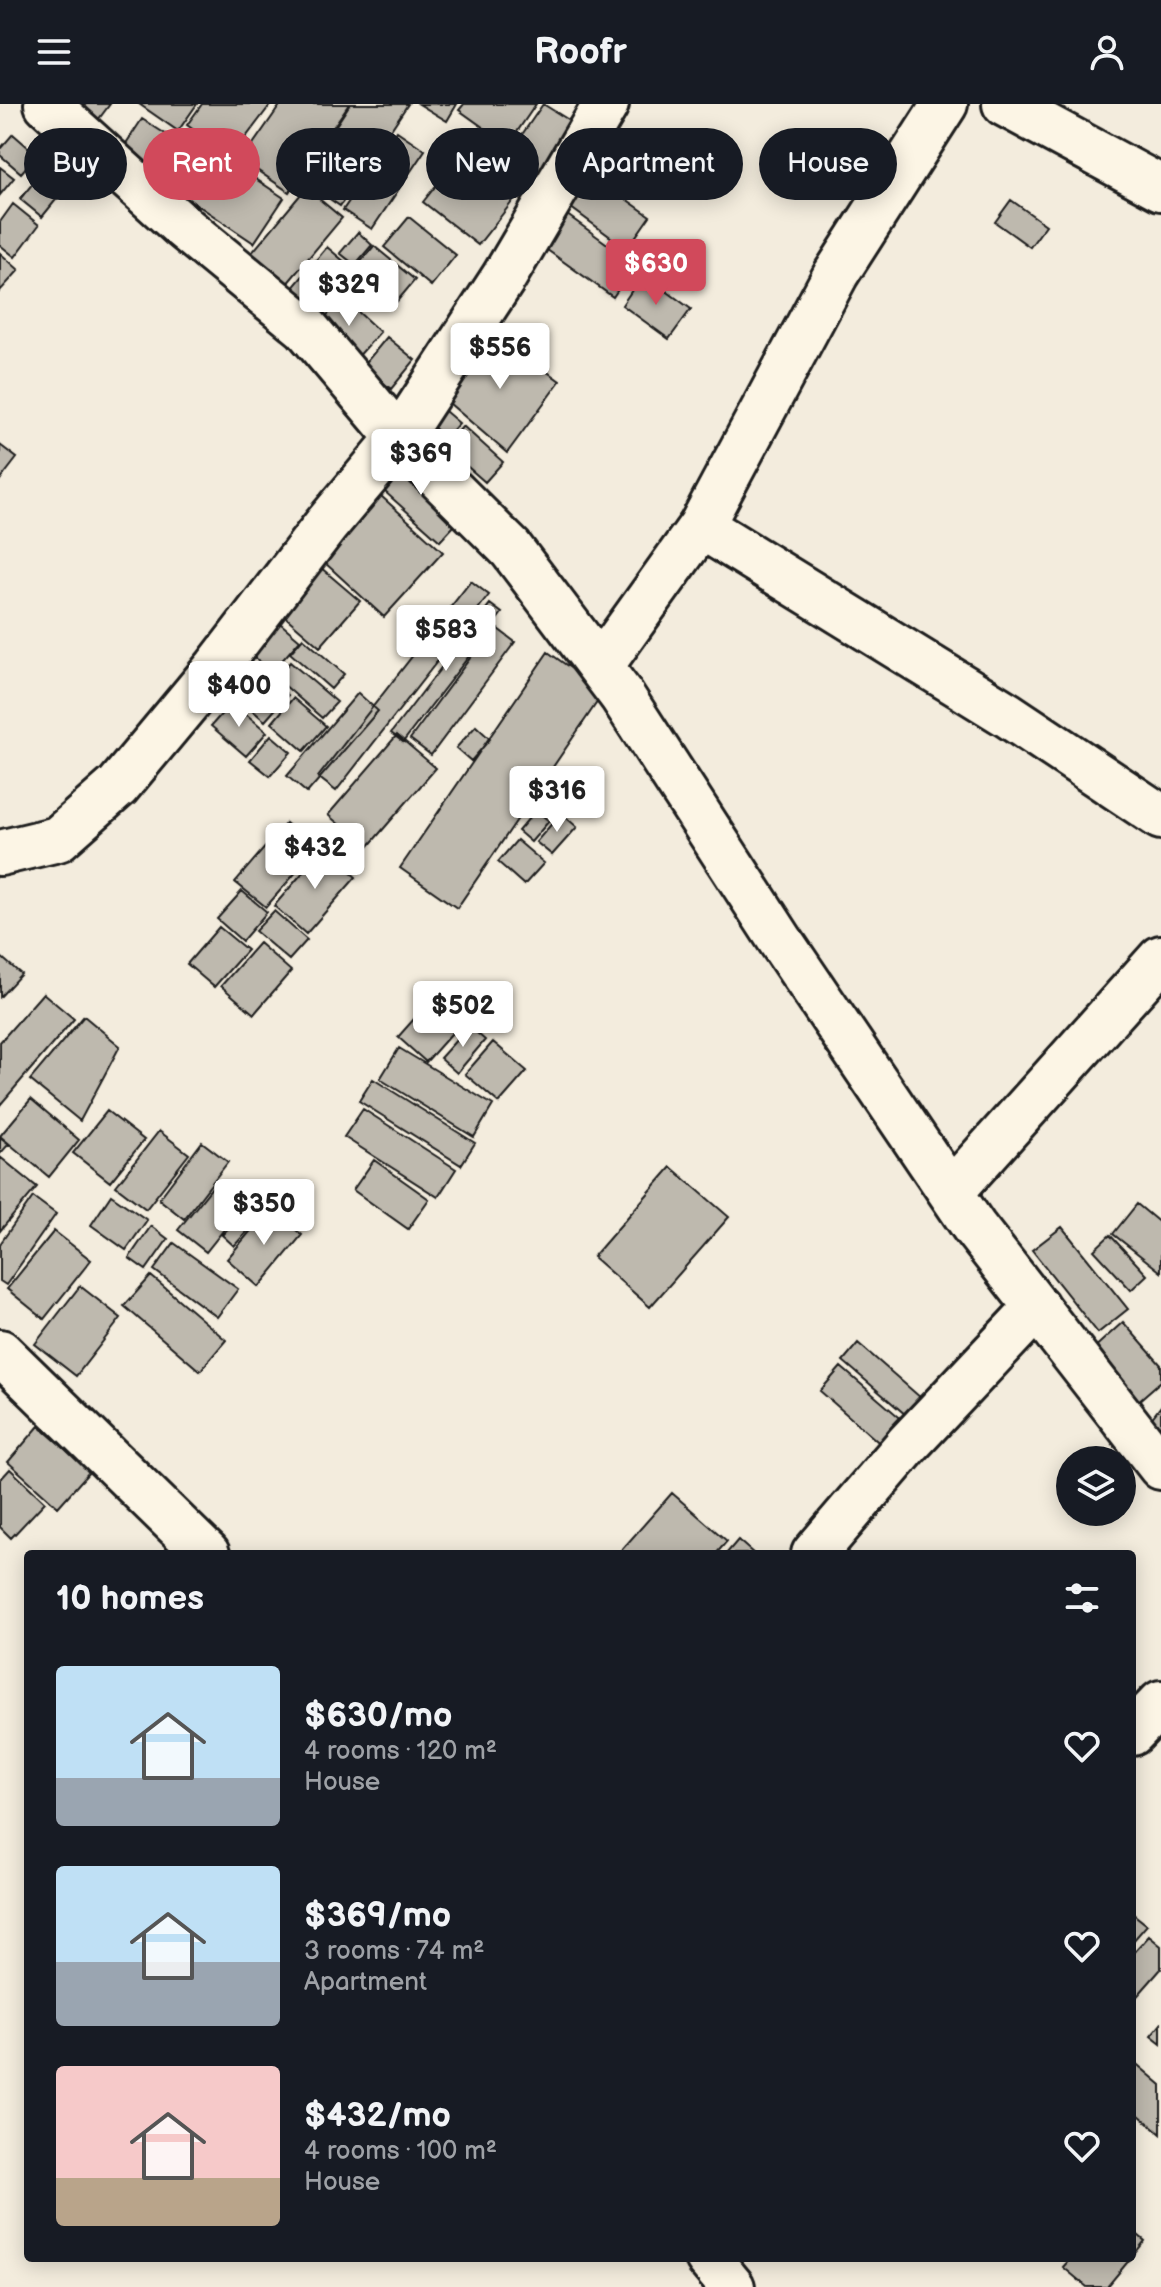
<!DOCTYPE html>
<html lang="en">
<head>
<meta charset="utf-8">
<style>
	body { margin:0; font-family:"Balsamiq Sans",sans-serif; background:#242831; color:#f1f3f6; height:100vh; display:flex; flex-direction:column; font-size:30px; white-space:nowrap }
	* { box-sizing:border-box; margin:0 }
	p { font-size:26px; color:#9ea1a6 }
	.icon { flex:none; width:44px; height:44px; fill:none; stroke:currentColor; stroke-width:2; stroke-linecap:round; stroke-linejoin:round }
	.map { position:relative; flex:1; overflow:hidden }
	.drawer { position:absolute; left:24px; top:1446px; width:1112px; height:712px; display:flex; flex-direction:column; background:#171b24; border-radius:8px; box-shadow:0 4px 20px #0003 }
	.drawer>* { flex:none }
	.hud { position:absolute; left:24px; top:24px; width:1114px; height:72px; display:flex; gap:16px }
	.buttons { position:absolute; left:1056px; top:1342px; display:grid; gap:16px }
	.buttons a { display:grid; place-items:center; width:80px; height:80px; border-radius:50%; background:#171b24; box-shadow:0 4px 20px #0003; font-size:40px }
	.price { position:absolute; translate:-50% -68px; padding:0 18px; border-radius:8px; background:#fff; color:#222; font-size:26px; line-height:52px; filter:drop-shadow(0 2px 4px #0008) }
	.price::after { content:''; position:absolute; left:50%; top:48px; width:24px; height:18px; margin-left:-12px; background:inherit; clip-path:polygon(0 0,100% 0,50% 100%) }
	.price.active { background:#d1495b; color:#fff }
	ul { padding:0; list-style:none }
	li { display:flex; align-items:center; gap:24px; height:200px; padding:0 32px }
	li span { display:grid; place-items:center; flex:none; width:224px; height:160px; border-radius:8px; color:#555 }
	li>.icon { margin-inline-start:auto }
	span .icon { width:96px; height:96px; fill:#fffc; stroke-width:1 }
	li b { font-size:34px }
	h2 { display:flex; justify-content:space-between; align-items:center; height:96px; padding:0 32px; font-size:34px }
	.chip { padding:0 28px; border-radius:36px; background:#171b24; box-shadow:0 4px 20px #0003; font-size:28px; line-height:72px }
	.chip.active { background:#d1495b; color:#fff }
	header { display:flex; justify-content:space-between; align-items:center; height:104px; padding:0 32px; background:#171b24; font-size:36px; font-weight:700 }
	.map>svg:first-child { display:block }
</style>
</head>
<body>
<header><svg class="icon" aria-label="menu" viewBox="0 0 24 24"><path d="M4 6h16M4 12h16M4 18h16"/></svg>Roofr<svg class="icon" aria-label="person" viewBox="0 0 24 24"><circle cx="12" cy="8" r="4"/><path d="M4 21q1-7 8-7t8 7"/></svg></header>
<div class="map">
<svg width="1161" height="2183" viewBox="0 0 1161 2183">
	<rect width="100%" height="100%" fill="#f3ecdd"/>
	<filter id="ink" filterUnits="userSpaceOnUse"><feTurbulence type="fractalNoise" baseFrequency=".0125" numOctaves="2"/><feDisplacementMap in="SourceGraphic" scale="16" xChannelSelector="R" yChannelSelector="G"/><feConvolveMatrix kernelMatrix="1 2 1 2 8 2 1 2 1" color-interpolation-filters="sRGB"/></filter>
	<g filter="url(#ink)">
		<path fill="#beb9ae" stroke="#1c1c1c" stroke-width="2" d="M79,0H110L98,16Z
			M139,0H197L178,27Z
			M202,0H271L231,53L187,21Z
			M281,0H349L289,88L242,56Z
			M350,0H408L340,102L301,75Z
			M419,0H457L447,17Z
			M464,0H536L508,41L459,6Z
			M543,0L580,23L533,92L497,67Z
			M142,15L175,36L154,66L123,44Z
			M610,26L648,53L627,82L589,56Z
			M397,27L425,46L372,125L343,106Z
			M186,28L284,94L254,139L156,73Z
			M13,30L37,51L21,69L0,51V45Z
			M461,50L516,93L478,141L423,98Z
			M55,52L77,70L42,113L20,95Z
			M0,63L14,74L0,91Z
			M582,64L650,112L627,145L559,95Z
			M306,84L342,114L286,181L250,151Z
			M1011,96L1046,121L1030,143L995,118Z
			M13,100L39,121L15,153L0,141V118Z
			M559,105L635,160L613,193L536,138Z
			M409,113L456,151L431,182L384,143Z
			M358,128L372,141L355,161L340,149Z
			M374,142L415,176L393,202L352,168Z
			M327,143L353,165L318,208L291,186Z
			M0,149L19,166L0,187Z
			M643,170L691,205L669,235L622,201Z
			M343,194L380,228L356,255L318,221Z
			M489,226L560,277L507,349L442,293Z
			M387,233L415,256L391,285L363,262Z
			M438,301L459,319L446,334L425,316Z
			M463,322L503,358L485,378L445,343Z
			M0,341L17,354L0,376Z
			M401,348L468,407L440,437L374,378Z
			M370,382L443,448L384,513L312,447Z
			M313,457L360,497L320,543L274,503Z
			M471,477L489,491L336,687L318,673Z
			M490,500L502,509L403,638L391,629Z
			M274,514L300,536L272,568L246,546Z
			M494,522L515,538L431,651L410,635Z
			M303,534L344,570L331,585L290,549Z
			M548,548L604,588L457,804L400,764Z
			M247,556L288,591L265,617L224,582Z
			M290,558L337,598L322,614L276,574Z
			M358,589L378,607L307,689L287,672Z
			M293,594L326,622L304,647L272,619Z
			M232,598L267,628L246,652L211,622Z
			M476,622L490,635L471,657L456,644Z
			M271,631L291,648L270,672L250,656Z
			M397,631L436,664L367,744L328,711Z
			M536,706L549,717L531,738L518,727Z
			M561,709L577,723L552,751L536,738Z
			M286,719L316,745L266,803L235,778Z
			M517,736L544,759L524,781L498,758Z
			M323,745L356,773L306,830L274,802Z
			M242,787L267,808L242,837L217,815Z
			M274,807L307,836L289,856L255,827Z
			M219,823L247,846L214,883L187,860Z
			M259,839L291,867L254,910L221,882Z
			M0,852L21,870L0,893Z
			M43,889L74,915L0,1001V938Z
			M431,896L460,920L426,958L398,933Z
			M84,912L120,942L80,1017L30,976Z
			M469,922L485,936L457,969L440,954Z
			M493,938L527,967L499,999L465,970Z
			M399,944L493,1001L474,1033L380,975Z
			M373,975L475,1039L461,1061L359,997Z
			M31,995L79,1036L49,1073L0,1032Z
			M363,1005L456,1065L438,1093L344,1033Z
			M107,1007L144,1036L110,1078L73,1049Z
			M159,1027L189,1050L146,1105L116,1082Z
			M0,1033L9,1040L0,1050Z
			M202,1038L228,1058L184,1115L159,1095Z
			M0,1053L37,1083L0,1127Z
			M374,1056L429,1095L408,1125L353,1086Z
			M671,1063L729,1113L650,1203L593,1153Z
			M217,1077L245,1099L206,1148L178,1126Z
			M111,1091L147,1116L126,1146L91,1121Z
			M33,1093L56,1110L6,1181L0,1177V1140Z
			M253,1097L265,1108L234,1142L222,1131Z
			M1137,1100L1161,1120V1168L1113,1130Z
			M270,1104L302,1131L259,1183L227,1155Z
			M151,1122L168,1135L146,1166L129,1154Z
			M1062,1123L1128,1205L1098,1229L1032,1146Z
			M54,1127L91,1156L44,1215L7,1185Z
			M1110,1131L1147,1171L1131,1186L1094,1146Z
			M174,1139L238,1185L217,1213L154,1166Z
			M151,1172L226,1236L200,1267L124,1202Z
			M80,1182L121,1214L76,1272L35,1240Z
			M1123,1218L1161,1261V1277L1137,1298L1092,1246Z
			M858,1239L921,1294L906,1311L843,1257Z
			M841,1263L905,1318L884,1343L820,1287Z
			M1161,1302V1329L1148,1319Z
			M39,1322L90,1367L58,1403L8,1358Z
			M10,1365L45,1398L11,1434L0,1423V1376Z
			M672,1389L727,1437L716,1450H618Z
			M738,1436L754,1450H726Z
			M1132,1809L1147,1821L1132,1838Z
			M1149,1832L1161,1842V1865L1132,1898V1851Z
			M1161,1920V1940L1151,1932Z
			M1132,1956L1161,1981V2030L1132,2005Z
			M1132,2126L1145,2137L1132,2153Z
			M1071,2154H1131L1107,2183H1087L1063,2163Z"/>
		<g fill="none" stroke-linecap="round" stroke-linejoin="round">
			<g stroke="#1c1c1c" stroke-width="50">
				<path id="minor" d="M47,0L182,122L306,224L399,334L511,445L622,592L780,836L974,1123L1161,1363
					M1005,0L1161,84
					M701,422L1008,611L1161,713
					M600,563L701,422L836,170L945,0
					M0,749L58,735L118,682L217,563L326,421L399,334L504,173L606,0
					M951,1088L1161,854
					M0,1248L207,1450
					M814,1450L908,1340L1037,1203
					M1132,1629L1161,1599
					M708,2154L732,2183"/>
			</g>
			<use href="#minor" stroke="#fcf5e5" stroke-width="44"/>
		</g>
	</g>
</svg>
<div class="buttons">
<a><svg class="icon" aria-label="layers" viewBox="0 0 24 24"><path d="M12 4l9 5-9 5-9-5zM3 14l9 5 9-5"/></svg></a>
</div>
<b class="price active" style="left:656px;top:203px">$630</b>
<b class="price" style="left:349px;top:224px">$329</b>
<b class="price" style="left:500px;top:287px">$556</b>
<b class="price" style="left:421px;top:393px">$369</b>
<b class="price" style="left:446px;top:569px">$583</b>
<b class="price" style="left:239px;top:625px">$400</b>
<b class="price" style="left:557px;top:730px">$316</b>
<b class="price" style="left:315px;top:787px">$432</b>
<b class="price" style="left:463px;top:945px">$502</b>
<b class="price" style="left:264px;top:1143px">$350</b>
<div class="hud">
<a class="chip">Buy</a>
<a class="chip active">Rent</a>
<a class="chip">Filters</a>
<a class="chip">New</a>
<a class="chip">Apartment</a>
<a class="chip">House</a>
</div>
<section class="drawer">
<h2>10 homes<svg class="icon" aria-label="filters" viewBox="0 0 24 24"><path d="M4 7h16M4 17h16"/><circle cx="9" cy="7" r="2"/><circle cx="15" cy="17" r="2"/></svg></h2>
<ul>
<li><span style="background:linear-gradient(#bfe0f5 70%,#9aa5b1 0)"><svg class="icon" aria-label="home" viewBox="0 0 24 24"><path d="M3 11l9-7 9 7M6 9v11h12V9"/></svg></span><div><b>$630/mo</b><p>4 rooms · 120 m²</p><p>House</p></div><svg class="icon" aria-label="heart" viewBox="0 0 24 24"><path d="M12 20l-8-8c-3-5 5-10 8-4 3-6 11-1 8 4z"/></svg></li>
<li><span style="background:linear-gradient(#bfe0f5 60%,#9aa5b1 0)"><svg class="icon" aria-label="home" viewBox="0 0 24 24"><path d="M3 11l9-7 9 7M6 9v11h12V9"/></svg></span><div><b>$369/mo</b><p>3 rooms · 74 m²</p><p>Apartment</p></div><svg class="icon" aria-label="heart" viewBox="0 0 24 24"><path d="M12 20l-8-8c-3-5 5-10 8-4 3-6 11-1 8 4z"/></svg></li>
<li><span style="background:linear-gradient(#f6c9c9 70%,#b9a48a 0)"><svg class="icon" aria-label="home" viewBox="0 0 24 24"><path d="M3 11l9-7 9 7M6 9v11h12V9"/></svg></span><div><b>$432/mo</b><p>4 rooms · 100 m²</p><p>House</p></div><svg class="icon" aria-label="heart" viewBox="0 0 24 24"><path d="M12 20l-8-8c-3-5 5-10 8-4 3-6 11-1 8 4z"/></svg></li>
</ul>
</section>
</div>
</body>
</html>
